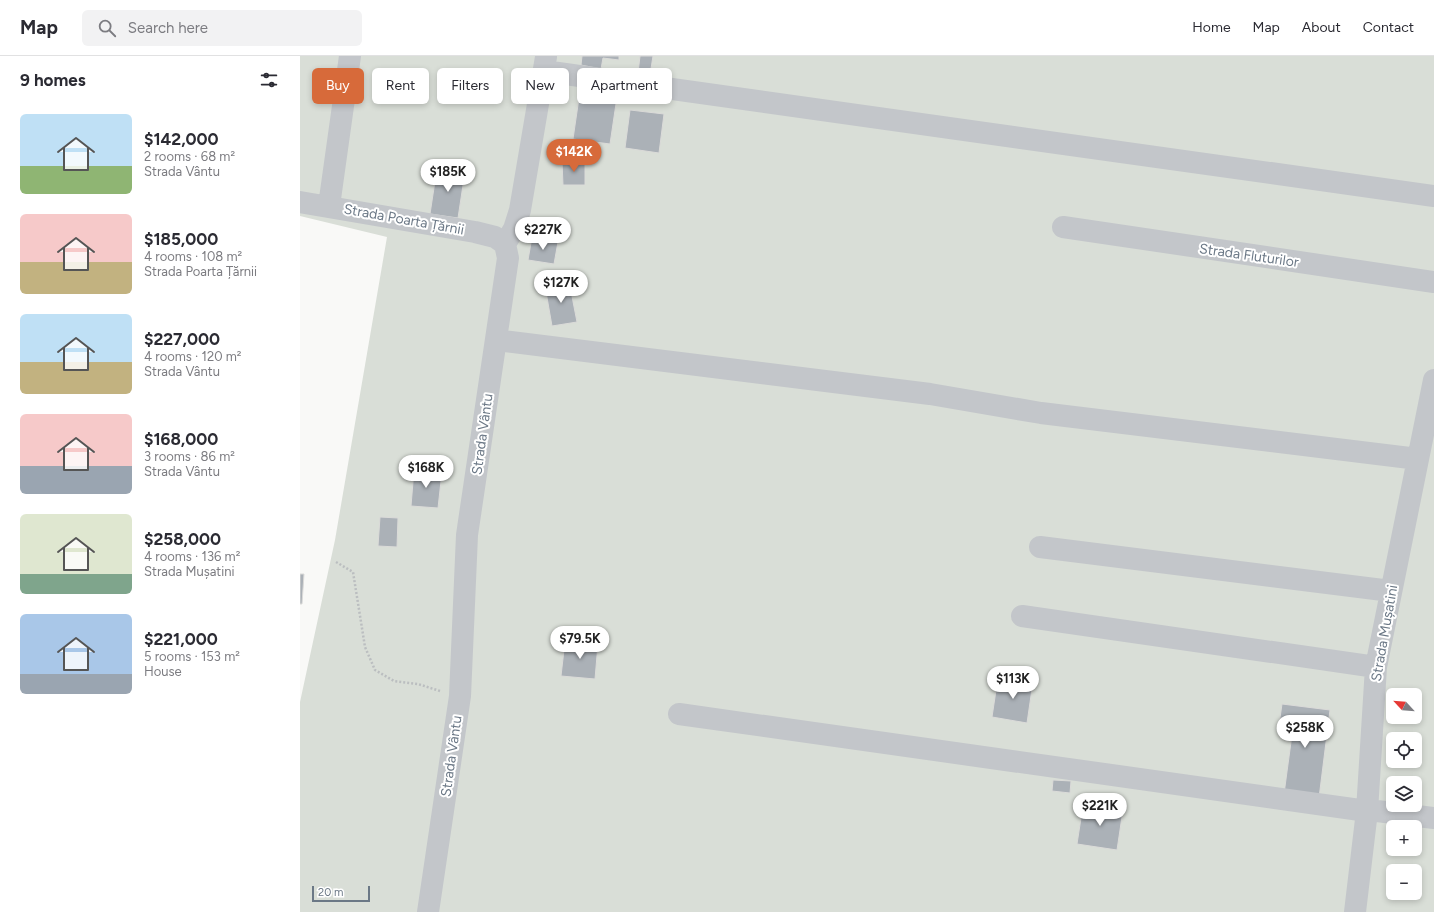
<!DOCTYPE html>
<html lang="en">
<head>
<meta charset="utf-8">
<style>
	body { margin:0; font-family:Figtree,sans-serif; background:#f2f2f3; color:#2b2b33; height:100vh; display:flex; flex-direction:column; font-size:15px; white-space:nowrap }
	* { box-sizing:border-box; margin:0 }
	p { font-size:13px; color:#7c7c81 }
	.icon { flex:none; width:22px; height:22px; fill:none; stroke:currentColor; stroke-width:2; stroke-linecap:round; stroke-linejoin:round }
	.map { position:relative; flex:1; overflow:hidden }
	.details { display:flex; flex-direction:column; background:#fff; width:300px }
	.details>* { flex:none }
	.top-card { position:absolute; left:12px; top:12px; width:380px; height:36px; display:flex; gap:8px }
	.needle { width:26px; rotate:296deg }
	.controls { position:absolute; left:1086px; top:632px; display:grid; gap:8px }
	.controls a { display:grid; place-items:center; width:36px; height:36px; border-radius:6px; background:#fff; box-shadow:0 2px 6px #0003; font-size:20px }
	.scale { position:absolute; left:12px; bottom:10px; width:58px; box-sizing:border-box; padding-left:4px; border:2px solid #6b7886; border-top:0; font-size:11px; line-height:14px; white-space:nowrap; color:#6b7886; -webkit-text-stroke:3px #fff; paint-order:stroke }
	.price { position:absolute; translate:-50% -34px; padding:0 9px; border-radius:14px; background:#fff; color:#222; font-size:13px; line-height:26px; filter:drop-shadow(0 1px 2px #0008) }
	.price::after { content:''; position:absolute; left:50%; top:24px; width:12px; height:9px; margin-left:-6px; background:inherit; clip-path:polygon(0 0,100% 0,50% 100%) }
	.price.current { background:#d76a3a; color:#fff }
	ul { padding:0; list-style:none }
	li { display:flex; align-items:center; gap:12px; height:100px; padding:0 20px }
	li span { display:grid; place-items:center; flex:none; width:112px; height:80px; border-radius:6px; color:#555 }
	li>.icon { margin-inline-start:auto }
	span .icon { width:48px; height:48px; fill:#fffc; stroke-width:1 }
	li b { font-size:17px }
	h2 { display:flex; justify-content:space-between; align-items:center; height:48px; padding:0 20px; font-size:17px }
	.pill { padding:0 14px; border-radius:6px; background:#fff; box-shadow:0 2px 6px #0003; font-size:14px; line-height:36px }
	.pill.current { background:#d76a3a; color:#fff }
	header { display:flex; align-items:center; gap:24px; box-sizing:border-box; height:56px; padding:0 20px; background:#fff; border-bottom:1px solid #e1e1e2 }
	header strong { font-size:19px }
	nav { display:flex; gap:22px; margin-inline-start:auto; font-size:14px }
	.search { width:280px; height:36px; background:#f2f2f3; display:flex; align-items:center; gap:10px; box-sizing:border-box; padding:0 14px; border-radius:6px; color:#7c7c81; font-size:15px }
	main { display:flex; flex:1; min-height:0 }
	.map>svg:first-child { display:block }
</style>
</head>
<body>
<header>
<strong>Map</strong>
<div class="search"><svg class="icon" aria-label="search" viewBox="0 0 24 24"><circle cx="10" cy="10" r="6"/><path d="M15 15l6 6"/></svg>Search here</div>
<nav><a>Home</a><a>Map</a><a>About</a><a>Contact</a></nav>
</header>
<main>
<section class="details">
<h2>9 homes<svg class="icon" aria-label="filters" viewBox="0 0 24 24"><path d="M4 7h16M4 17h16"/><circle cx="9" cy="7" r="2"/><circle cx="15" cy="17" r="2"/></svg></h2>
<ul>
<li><span style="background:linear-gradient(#bfe0f5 65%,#8fb573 0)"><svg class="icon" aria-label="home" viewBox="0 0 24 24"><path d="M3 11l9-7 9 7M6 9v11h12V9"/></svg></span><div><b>$142,000</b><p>2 rooms · 68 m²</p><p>Strada Vântu</p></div></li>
<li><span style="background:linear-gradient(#f6c9c9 60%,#c2b280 0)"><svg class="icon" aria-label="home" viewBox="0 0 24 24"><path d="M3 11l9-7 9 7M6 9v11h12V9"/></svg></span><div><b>$185,000</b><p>4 rooms · 108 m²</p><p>Strada Poarta Țărnii</p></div></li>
<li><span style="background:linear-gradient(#bfe0f5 60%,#c2b280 0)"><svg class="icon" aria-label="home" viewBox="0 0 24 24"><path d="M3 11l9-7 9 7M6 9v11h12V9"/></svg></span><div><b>$227,000</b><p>4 rooms · 120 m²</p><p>Strada Vântu</p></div></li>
<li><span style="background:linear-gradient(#f6c9c9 65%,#9aa5b1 0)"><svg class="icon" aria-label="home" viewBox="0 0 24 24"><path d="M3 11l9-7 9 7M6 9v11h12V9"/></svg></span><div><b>$168,000</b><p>3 rooms · 86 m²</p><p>Strada Vântu</p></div></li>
<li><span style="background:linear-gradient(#dfe7d0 75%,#7fa58c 0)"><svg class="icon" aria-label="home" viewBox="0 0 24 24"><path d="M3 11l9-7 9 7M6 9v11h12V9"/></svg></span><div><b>$258,000</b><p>4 rooms · 136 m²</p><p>Strada Mușatini</p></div></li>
<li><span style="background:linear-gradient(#a9c7e8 75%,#9aa5b1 0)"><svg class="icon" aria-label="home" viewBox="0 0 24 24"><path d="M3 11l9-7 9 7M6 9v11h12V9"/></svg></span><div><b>$221,000</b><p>5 rooms · 153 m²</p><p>House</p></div></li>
</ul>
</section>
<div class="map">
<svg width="1134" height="856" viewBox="0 0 1134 856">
	<rect width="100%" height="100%" fill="#f9f9f7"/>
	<path fill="#d9ded7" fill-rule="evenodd" d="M0,0H1134V856H0V646L35,484L87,181L0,160ZM1093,639H1115V661H1093ZM1093,683H1115V705H1093ZM1093,727H1115V749H1093ZM1093,771H1115V793H1093ZM1093,815H1115V837H1093Z"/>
	<path fill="#abb1b7" stroke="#dbdbd9" d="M282,0H319V4L303,2L301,13L281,9Z
		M340,0H353L350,19L338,17Z
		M280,35L317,41L310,88L273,83Z
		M330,54L364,58L359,97L325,92Z
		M262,105H285V129H263Z
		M137,112L165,116L158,162L130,158Z
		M232,181L258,186L254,208L228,204Z
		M269,225L277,266L252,270L245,230Z
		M114,414L142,416L138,452L111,450Z
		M80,461L98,462L97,491L78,490Z
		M0,518H4L2,548H0Z
		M265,585L298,588L295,623L261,620Z
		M698,621L733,626L727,667L692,661Z
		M982,648L1030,654L1019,742L984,738L993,671L979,669Z
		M753,724L771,725L770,737L752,735Z
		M783,749L823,754L817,794L777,788Z"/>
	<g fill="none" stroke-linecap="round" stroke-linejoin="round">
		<path stroke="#bbbec0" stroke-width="2.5" stroke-dasharray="2 2" stroke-linecap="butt" d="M36,506L53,516L65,591L75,614L94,625L118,628L140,635"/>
		<path stroke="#c3c6ca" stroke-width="22" d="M244,15L1134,140
			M0,146L175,176L195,181L205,188
			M29,150L50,0
			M763,171L1134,226
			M196,284L630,338L741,357L1118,403
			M740,491L1091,535
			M722,560L1076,611
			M379,658L1067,755H1077L1134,762
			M128,856L160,640L167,479L208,202L205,188L214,173L220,154L246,1
			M1055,856L1067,755L1076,611L1134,324"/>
	</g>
	<g text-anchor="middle" stroke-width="4" stroke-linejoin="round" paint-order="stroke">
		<g font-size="14" fill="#6b7886" stroke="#fff">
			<text transform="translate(104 163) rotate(10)" y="5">Strada Poarta Țărnii</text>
			<text transform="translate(949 199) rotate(8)" y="5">Strada Fluturilor</text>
			<text transform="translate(182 378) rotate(-82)" y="5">Strada Vântu</text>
			<text transform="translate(1084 577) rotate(-80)" y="5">Strada Mușatini</text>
			<text transform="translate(151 700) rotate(-82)" y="5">Strada Vântu</text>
		</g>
	</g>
</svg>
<div class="controls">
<a><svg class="needle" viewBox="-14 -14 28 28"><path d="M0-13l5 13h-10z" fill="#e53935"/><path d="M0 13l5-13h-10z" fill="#7c7c81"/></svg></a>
<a><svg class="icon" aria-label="locate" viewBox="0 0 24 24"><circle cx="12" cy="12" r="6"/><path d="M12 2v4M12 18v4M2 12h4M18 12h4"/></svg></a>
<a><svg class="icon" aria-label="layers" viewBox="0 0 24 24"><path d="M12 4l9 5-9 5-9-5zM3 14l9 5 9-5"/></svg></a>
<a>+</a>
<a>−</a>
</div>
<div class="scale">20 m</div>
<b class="price current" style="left:274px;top:117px">$142K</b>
<b class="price" style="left:148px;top:137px">$185K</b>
<b class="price" style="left:243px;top:195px">$227K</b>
<b class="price" style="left:261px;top:248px">$127K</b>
<b class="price" style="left:126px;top:433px">$168K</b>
<b class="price" style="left:280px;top:604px">$79.5K</b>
<b class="price" style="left:713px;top:644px">$113K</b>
<b class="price" style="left:1005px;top:693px">$258K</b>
<b class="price" style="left:800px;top:771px">$221K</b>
<div class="top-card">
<a class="pill current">Buy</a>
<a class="pill">Rent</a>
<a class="pill">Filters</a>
<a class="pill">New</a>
<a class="pill">Apartment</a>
</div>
</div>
</main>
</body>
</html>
